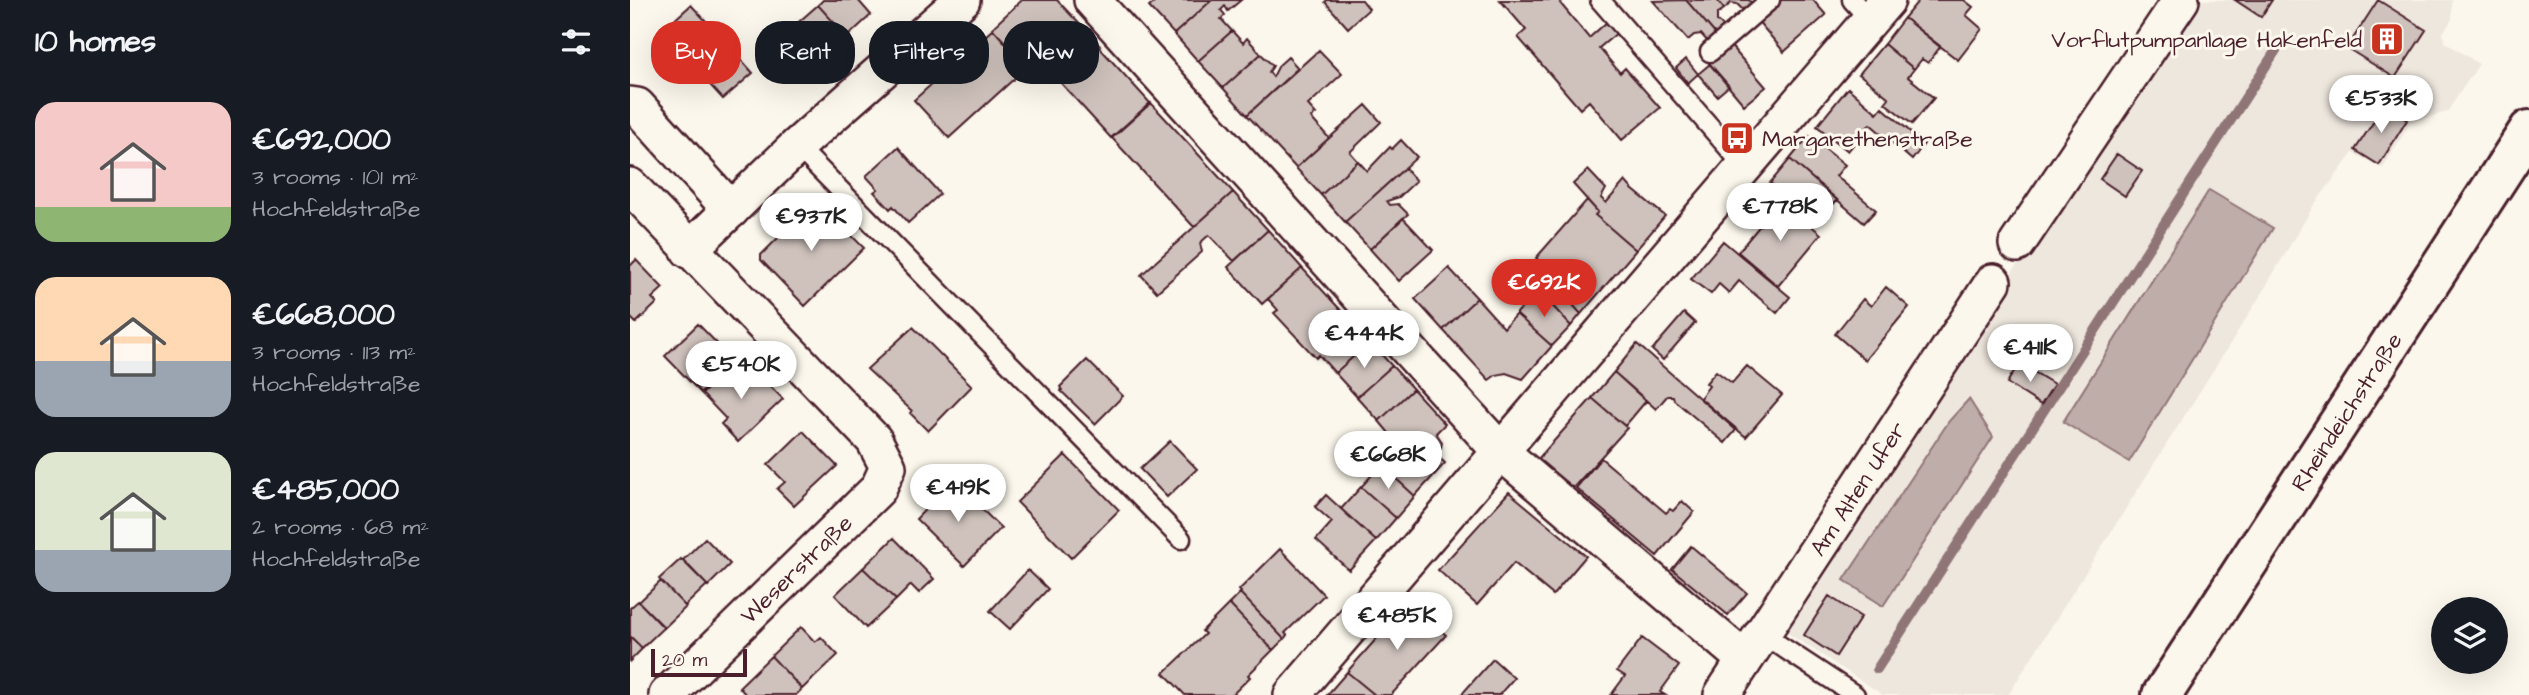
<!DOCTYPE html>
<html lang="en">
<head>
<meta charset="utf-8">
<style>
	body { margin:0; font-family:"Architects Daughter",sans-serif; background:#242831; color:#f1f3f6; height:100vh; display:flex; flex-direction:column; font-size:26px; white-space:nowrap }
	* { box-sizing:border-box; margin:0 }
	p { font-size:23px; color:#9ea1a6 }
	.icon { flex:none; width:38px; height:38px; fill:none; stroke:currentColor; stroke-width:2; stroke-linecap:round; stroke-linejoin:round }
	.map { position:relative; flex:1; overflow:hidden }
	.details { display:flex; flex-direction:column; background:#171b24; width:630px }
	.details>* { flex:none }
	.hud { position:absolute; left:21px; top:21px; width:665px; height:63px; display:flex; gap:14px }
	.tools { position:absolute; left:1801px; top:597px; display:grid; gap:14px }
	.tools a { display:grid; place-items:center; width:77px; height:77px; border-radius:50%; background:#171b24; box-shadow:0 7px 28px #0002; font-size:35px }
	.scale { position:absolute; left:21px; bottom:18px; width:96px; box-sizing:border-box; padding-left:7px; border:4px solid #4a1f2b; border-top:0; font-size:19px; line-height:24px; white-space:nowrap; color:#4a1f2b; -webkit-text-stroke:5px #fbf7ec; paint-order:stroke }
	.price { position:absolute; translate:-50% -60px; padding:0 16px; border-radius:24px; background:#fff; color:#222; font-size:23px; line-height:46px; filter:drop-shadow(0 2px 4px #0008) }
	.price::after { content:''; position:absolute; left:50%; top:42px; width:21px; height:16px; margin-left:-10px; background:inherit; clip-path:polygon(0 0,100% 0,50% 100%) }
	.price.current { background:#d93025; color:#fff }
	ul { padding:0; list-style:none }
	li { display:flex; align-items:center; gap:21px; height:175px; padding:0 35px }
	li span { display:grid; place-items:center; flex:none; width:196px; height:140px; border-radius:21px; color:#555 }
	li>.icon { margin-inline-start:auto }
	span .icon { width:84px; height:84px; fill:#fffc; stroke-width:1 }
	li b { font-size:30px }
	h2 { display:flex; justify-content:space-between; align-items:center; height:84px; padding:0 35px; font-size:30px }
	.pill { padding:0 24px; border-radius:28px; background:#171b24; box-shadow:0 7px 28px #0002; font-size:24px; line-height:63px }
	.pill.current { background:#d93025; color:#fff }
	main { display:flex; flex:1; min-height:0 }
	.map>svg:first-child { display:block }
</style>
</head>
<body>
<main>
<section class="details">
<h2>10 homes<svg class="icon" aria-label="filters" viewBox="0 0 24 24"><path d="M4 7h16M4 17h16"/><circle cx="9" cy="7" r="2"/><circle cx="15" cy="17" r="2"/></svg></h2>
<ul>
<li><span style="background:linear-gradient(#f6c9c9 75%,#8fb573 0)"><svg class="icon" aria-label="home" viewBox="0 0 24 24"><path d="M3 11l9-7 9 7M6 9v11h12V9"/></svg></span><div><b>€692,000</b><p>3 rooms · 101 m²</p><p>Hochfeldstraße</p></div></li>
<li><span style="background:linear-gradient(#ffd9b3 60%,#9aa5b1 0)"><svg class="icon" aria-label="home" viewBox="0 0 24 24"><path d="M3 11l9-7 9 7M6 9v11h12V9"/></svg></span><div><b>€668,000</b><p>3 rooms · 113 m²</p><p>Hochfeldstraße</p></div></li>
<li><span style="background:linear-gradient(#dfe7d0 70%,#9aa5b1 0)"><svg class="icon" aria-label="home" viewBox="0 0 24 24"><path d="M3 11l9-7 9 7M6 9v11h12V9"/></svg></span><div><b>€485,000</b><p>2 rooms · 68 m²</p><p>Hochfeldstraße</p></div></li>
</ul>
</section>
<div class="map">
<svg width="1899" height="695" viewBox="0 0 1899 695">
	<rect width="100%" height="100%" fill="#fbf7ec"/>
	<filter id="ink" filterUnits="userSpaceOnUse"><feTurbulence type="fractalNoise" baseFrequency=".0143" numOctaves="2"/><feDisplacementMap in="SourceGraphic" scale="14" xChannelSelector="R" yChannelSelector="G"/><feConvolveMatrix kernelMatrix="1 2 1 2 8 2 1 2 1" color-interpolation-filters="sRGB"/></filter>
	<g filter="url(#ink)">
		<path fill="#eee7de" d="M1560,0H1822V19L1813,33L1815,42L1849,64L1817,112L1781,122L1753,168L1723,153L1684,205L1627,301L1378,695H1253L1150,628Z"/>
		<path fill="#bfadaa" stroke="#907477" stroke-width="2" d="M1579,190L1643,228L1499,462L1433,422Z
			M1339,399L1363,437L1253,606L1214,580L1319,421Z"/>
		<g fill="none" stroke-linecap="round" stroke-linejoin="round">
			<path stroke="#907477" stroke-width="10" d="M1247,669L1650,44"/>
		</g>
		<path fill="#cfc2bc" stroke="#4a1f2b" stroke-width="2" d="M193,0H228L241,15L217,37L188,5Z
			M392,0H427L470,46L431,82L408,56L397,66L362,28Z
			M528,0H582L544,34L519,7Z
			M582,0H611L598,11L595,6L591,10L595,15L591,19L602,31L568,61L544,34Z
			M697,0H732L739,9L718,28L695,2Z
			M870,0H933L930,3L959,38L977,22L987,33L969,48L990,73L995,68L1030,108L992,140L959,101L950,109L888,37L896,30Z
			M1056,0H1087L1094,9L1087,14V21L1095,28L1087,36Z
			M1056,0L1087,36L1079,43L1071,34L1064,35L1058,40L1023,1Z
			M1087,0H1119L1123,5L1114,11L1107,4L1101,3L1094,9Z
			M1149,0H1183L1196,15L1154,52L1127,20Z
			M1289,0H1334L1343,7L1336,15L1352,29L1328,60L1274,18Z
			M1605,0H1642L1631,17Z
			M1748,0L1796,30L1765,78L1717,48Z
			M61,5L91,37L61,64L32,31Z
			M188,5L217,37L193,58L164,26Z
			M1274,18L1310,47L1298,63L1292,59L1284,69L1254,44Z
			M363,29L397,67L319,138L284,100Z
			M602,31L613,43L617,38L631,54L593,88L568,61Z
			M91,37L123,73L93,99L61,64Z
			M1099,44L1136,87L1114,105L1078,62Z
			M1254,44L1284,69L1278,77L1304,98L1282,124L1255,103L1259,98L1229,74Z
			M469,47L520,103L481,138L430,82Z
			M689,50L712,74L678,105L686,114L681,118L699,138L666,168L617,115Z
			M631,54L643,66L639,72L643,77L649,65L658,57L668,68L617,115L593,88Z
			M1056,59L1068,74L1058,83L1046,68Z
			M1080,64L1099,86L1087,96L1068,74Z
			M1218,88L1247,113L1252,107L1294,144L1282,160L1240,124L1218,151L1187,126Z
			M521,103L603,192L564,227L482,138Z
			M736,105L751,122L720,152L728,161L691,195L666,168Z
			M1754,106L1777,120L1749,165L1725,150Z
			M1179,136L1215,165L1206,176L1246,210L1234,223L1160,159Z
			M771,140L787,157L715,222L691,195L728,161L737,171L760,147L762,149Z
			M268,147L310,194L278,223L263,206L260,209L244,192L248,189L236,176Z
			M1487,154L1512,171L1495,196L1470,179Z
			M1160,159L1207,200L1188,222L1140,183Z
			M775,168L786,181L769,197L757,201L760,205L768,204L778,214L740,249L715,222Z
			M958,170L976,189L971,198L976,203L995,181L1002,189L1035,216L1006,250L965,215L968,212L943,184Z
			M603,192L638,230L604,261L579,235L570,243L572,252L527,292L511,275Z
			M186,200L234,248L175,306L131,260V255Z
			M957,200L968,212L965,215L1006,250L951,314L935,296L940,290L906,258Z
			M1151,200L1191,234L1148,286L1108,252Z
			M773,218L803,250L769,281L740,249Z
			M638,230L672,268L632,304L598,267Z
			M1093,241L1160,297L1147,313L1109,281L1099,293L1089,284L1081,294L1061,279Z
			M6,260L33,288L22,298L27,303L6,323L0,317V266Z
			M672,268L740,342L705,373L689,355L686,358L644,313L648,310L638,299Z
			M819,268L847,298L813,330L785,299Z
			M922,273L940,290L935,296L951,314L941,326L908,290Z
			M1256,287L1279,307L1235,360L1205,334L1233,299L1241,306Z
			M908,290L941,326L922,346L886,314Z
			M847,298L874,328L886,314L922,346L893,379L876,373L866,375L859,380L813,330Z
			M1054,313L1065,323L1033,360L1022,350Z
			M68,324L104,361L71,393L35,356Z
			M283,327L342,386L298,431L280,413L282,411L237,369Z
			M740,342L762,366L727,397L705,373Z
			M1007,344L1106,430L1095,443L1044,400L1043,396H1037L1026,409L984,372Z
			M457,360L493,396L465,424L431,391L432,390L430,387Z
			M105,362L126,384L132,378L153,399L108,442L91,424L96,419L72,394Z
			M1389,363L1424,384L1411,405L1377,383Z
			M762,366L783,389L749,421L727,397Z
			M1117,366L1152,395L1116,437L1070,398L1079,386L1076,383L1086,371L1102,383Z
			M984,372L1016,401L995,426L962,398Z
			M783,389L815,424L806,433L812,442L811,448L805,454L815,463L785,496L751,465L769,445L749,421Z
			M962,398L997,428L943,488L908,459Z
			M173,431L207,466L164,506L147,489L155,482L138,465Z
			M540,441L567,469L537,497L510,469Z
			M435,455L489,510L441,558L387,502Z
			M971,458L1036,513L1040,509L1043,511L1052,501L1064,512L1027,556L946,488Z
			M751,465L785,496L766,518L731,487Z
			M323,481L371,528L334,566L286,519Z
			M731,487L766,518L746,541L711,509Z
			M879,492L956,556L923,595L884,563L847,605L808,570Z
			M696,495L746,541L719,570L686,540L702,522L685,507Z
			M75,538L100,564L78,586L53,560Z
			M264,538L304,579L289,593L281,585L266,600L233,568Z
			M1061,546L1117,593L1098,615L1042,569Z
			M650,549L694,595L655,633L657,635L654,639L610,593L611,592L609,590Z
			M51,559L77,585L55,606L29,579Z
			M233,568L266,600L236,628L205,595Z
			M398,570L418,589L380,629L360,611Z
			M31,581L56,607L34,628L9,602Z
			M610,593L654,639L643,650L599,604Z
			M1199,596L1231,617L1206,656L1174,635Z
			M8,601L34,627L12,648L0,636V608Z
			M779,602L816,635L761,695H745L717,672Z
			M599,604L643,650L618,675L620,677L602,695H555L534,673L575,634L572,631Z
			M171,627L185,642L191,637L208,655L172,689L141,656Z
			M0,636L12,649L0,661Z
			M1012,638L1049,666L1030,692L1035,695H981L995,676L987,671Z
			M141,656L172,689L166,695H116L109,687Z
			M863,659L884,678L869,695H831Z
			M717,672L745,695H697Z"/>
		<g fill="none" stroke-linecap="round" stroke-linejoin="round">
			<g stroke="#4a1f2b" stroke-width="23">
				<path id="service" d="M970,0L1115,167
					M1222,0L1241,21
					M1080,52L1140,0
					M167,146L551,539
					M1131,633L1225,695"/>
			</g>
			<g stroke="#4a1f2b" stroke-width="40">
				<g id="minor">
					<path d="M462,0L871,452L1114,659"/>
					<path d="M0,105L7,106L101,210"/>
					<path d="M0,186L244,440L258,467L248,489L37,695"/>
					<path d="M1387,244L1551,0"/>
					<path d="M59,250L167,146L332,0"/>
					<path d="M662,695L1257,0"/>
					<path id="s1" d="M1092,695L1363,282"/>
				</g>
			</g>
			<g stroke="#4a1f2b" stroke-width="44">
				<g id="secondary">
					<path id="s2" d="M1532,695L1899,130"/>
				</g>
			</g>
			<use href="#service" stroke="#fbf7ec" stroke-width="18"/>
			<use href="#minor" stroke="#fbf7ec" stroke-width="35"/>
			<use href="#secondary" stroke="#fbf7ec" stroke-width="38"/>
		</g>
	</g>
	<defs>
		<g id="building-square" transform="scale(1.75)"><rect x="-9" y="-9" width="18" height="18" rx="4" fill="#c8321e" stroke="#fbf7ec"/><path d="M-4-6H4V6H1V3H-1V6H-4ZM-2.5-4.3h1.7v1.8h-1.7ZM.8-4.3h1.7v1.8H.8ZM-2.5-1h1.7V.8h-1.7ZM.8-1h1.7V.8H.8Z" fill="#fff"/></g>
		<g id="bus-square" transform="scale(1.75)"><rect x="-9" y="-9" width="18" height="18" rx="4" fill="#c8321e" stroke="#fbf7ec"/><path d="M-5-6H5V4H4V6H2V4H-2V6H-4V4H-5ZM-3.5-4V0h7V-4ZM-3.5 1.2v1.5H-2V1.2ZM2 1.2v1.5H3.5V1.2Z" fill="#fff"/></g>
	</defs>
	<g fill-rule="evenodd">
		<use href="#building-square" x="1757" y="39"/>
		<use href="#bus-square" x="1107" y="138"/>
	</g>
	<g text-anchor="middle" stroke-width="6" stroke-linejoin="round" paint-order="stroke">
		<g font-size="23" fill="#4a1f2b" stroke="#fbf7ec" text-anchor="end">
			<text x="1732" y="47">Vorflutpumpanlage Hakenfeld</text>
			<text x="1132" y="146" text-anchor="start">Margarethenstraße</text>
		</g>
		<g font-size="23" fill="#4a1f2b" stroke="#fbf7ec">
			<text dy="8" stroke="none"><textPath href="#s2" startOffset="338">Rheindeichstraße</textPath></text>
			<text dy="8" stroke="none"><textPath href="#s1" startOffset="247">Am Alten Ufer</textPath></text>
			<text transform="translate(166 569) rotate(-44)" y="8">Weserstraße</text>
		</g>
	</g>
</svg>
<div class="tools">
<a><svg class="icon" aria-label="layers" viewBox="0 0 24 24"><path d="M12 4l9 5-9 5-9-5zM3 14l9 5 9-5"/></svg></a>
</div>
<div class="scale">20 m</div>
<b class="price" style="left:1751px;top:135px">€533K</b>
<b class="price" style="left:1150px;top:243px">€778K</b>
<b class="price" style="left:181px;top:253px">€937K</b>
<b class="price current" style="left:914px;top:319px">€692K</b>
<b class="price" style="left:734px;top:370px">€444K</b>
<b class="price" style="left:1400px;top:384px">€411K</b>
<b class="price" style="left:111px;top:401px">€540K</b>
<b class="price" style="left:758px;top:491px">€668K</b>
<b class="price" style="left:328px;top:524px">€419K</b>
<b class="price" style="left:767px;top:652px">€485K</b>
<div class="hud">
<a class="pill current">Buy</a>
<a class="pill">Rent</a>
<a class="pill">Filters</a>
<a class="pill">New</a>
</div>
</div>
</main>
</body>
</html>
